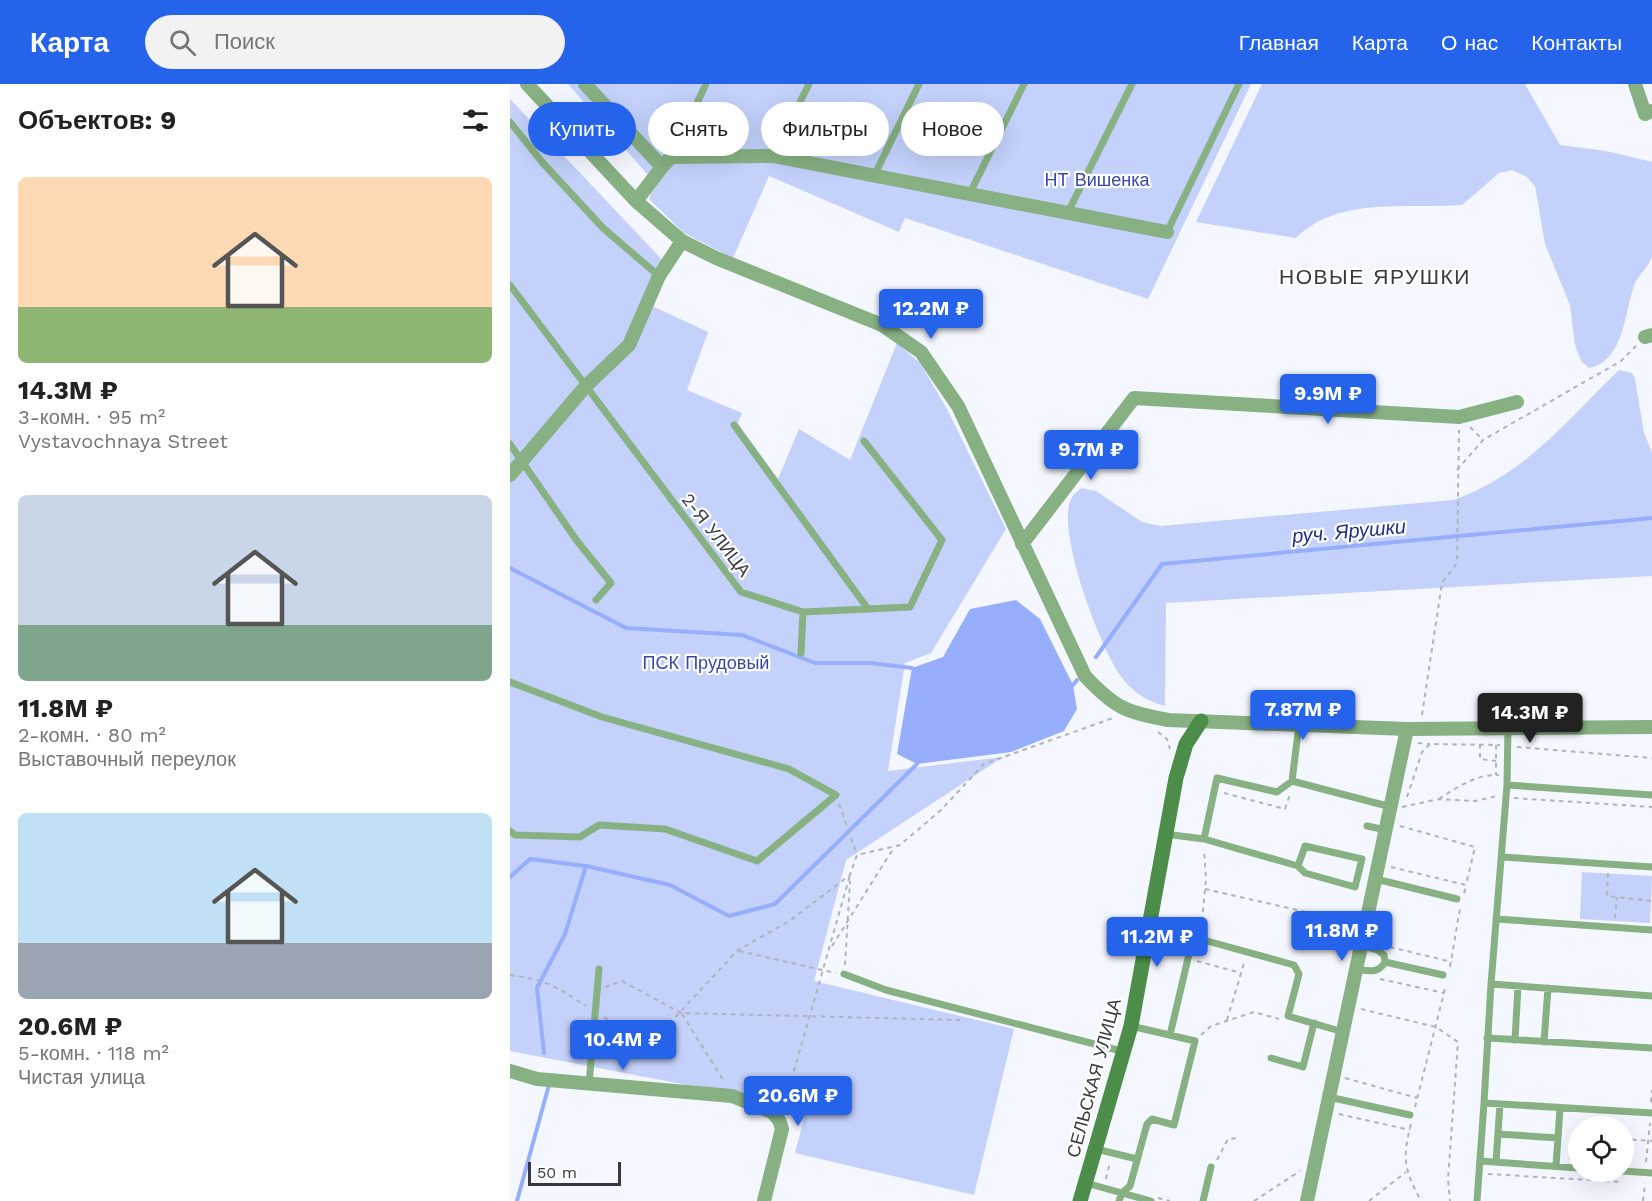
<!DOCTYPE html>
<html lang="ru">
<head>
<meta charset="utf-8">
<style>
	body { margin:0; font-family:"Work Sans",sans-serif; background:#f2f2f2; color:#222; height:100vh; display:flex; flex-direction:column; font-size:22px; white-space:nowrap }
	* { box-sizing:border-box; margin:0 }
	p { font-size:20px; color:#767676 }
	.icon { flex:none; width:33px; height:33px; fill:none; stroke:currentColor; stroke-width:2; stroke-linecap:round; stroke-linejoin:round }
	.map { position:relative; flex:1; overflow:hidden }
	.side { display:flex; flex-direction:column; background:#fff; width:510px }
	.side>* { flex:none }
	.top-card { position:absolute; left:18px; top:18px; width:570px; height:54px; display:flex; gap:12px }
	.buttons { position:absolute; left:1058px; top:1032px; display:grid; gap:12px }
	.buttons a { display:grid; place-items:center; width:66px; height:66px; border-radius:50%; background:#fff; box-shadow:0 6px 24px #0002; font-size:30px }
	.scale { position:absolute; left:18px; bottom:15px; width:93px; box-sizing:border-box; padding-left:6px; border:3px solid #37393e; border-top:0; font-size:16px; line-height:21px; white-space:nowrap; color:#37393e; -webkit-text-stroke:4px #fff; paint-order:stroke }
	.price { position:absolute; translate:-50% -51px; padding:0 14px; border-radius:6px; background:#2563eb; color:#fff; font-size:20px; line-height:39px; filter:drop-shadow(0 2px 3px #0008) }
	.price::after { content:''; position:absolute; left:50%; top:36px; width:18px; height:14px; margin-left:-9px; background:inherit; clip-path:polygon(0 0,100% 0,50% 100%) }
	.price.active { background:#222; color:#fff }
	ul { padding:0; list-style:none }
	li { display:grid; align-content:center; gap:12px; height:318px; padding:0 18px }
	li span { display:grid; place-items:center; height:186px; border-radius:9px; color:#555 }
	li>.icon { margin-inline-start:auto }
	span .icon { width:108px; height:108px; fill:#fffc; stroke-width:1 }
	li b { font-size:26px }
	h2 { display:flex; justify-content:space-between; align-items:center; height:72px; padding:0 18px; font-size:26px }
	.tag { padding:0 21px; border-radius:27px; background:#fff; box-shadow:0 6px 24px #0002; font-size:21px; line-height:54px }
	.tag.active { background:#2563eb; color:#fff }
	header { display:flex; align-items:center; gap:36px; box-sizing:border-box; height:84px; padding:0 30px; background:#2563eb; color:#fff }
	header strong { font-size:28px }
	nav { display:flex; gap:33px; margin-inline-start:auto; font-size:21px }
	.search { width:420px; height:54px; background:#f2f2f2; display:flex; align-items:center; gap:15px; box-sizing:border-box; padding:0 21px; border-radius:33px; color:#767676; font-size:22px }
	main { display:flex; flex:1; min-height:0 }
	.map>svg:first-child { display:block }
</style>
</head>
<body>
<header>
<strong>Карта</strong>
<div class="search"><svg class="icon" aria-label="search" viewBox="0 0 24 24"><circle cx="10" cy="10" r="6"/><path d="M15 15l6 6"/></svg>Поиск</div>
<nav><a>Главная</a><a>Карта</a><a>О нас</a><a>Контакты</a></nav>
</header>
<main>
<section class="side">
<h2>Объектов: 9<svg class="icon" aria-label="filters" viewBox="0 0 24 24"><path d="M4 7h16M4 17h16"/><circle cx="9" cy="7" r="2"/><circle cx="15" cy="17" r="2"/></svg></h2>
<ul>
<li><span style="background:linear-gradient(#ffd9b3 70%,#8fb573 0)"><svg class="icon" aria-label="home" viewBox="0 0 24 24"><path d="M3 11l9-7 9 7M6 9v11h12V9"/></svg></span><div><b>14.3M ₽</b><p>3-комн. · 95 m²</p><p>Vystavochnaya Street</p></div></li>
<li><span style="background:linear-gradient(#c9d6e8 70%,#7fa58c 0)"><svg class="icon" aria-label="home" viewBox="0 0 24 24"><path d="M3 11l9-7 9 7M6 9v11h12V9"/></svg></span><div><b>11.8M ₽</b><p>2-комн. · 80 m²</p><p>Выставочный переулок</p></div></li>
<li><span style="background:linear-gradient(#bfe0f5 70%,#9aa5b1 0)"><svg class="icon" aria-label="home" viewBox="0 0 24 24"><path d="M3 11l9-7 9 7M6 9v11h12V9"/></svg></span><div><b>20.6M ₽</b><p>5-комн. · 118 m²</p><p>Чистая улица</p></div></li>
</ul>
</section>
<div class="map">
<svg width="1142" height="1117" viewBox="0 0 1142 1117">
	<rect width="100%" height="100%" fill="#f4f7ff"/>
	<path fill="#c3d1fb" d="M58,0H741L638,215L395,134L389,148L259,92L223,174L174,149L139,115L145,99Z
		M752,0H1015L1050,61L1096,67L1142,78C1142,108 1142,142 1142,171C1141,181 1129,190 1125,199C1114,227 1115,277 1079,284L1071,277L1065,261L1060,221L1035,160L1025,102L1017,93L1002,86L989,89L952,121C899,125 826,112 786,154L686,138Z
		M0,15L160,184L142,222L198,248L177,306L232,329L228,339L268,395L289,345L340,376L387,259L410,279L437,325L496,445L421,569L395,579L378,687L493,673L336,776L304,897L504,945L464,1111L285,1069L297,1024L0,967Z
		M1109,286L1122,289L1125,295L1134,349L1142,368V492L656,519L655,622C636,617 621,607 610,591C590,563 544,443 562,413C564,409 569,407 572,404L586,407L632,438L651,442L943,416C1015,391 1056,337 1109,286Z
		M1072,788L1142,792L1140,839L1070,835Z"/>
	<path fill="#96aefb" d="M506,516L530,535L563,601L567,625L554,647L501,668L407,680L387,670L402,584L433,573L460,525Z"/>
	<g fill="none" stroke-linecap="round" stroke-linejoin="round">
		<path stroke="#96aefb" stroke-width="4" d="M0,484L116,544L232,551L305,579H360L402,584
			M586,573L652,480L1142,434
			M563,601L567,596
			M0,793L20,775L76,782L160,801L219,832L265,820L407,680
			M34,969L27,904L55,850L76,782
			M7,1117L39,1001"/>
		<path stroke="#b0b3ba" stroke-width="2" stroke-dasharray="4.5 4.5" stroke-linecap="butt" d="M960,343L973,356
			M947,386L973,356L1111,277L1126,262
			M912,631L932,499L947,479L949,346
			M648,648L657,655L660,665
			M908,659L920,660
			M970,660V675L986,677
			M986,661V691
			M1007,663L1142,674
			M714,709L775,725L780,710
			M897,713L912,668L920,660L990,661
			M1004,714L1142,723
			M929,715C947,703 967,690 989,691
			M329,720L347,771
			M892,723L929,715L965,717L987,712
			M890,742L965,763L956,801
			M881,783L956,801L954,810
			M1098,789L1097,812L1142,817
			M695,805L814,832L842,844
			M1105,834L1107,813
			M691,846L696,795L694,765
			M322,862L383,765
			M880,863L942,878
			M229,867L326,889
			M687,877L731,889
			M335,881L340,797
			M940,883L950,824
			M0,891C36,896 46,902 76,922
			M870,895L934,909
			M95,903L112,897L171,929L450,936
			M851,925L926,943L948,958L938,1095L940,1117
			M172,930L215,999
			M94,933L124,954L141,959L228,866L278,838L340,791L347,771L390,761L431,726L474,680L603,634
			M717,936L735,876
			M691,951L701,942L744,928L769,935
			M835,994L907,1014
			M1141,1018L1142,1006
			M274,1022L340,791
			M905,1023L936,901
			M829,1030L900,1046
			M901,1040C892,1075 894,1085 911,1117
			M1084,1042V1033
			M1113,1055L1142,1057
			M1060,1075L1061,1066L1068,1060
			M707,1076L718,1055L728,1054
			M1136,1078L1140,1039
			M978,1090L1113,1098
			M596,1095L600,1078
			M648,1114L660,1117
			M744,1117L790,1087
			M859,1117L896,1088
			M1133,1117L1135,1099"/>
		<path stroke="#87b083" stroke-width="7" d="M0,38L32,78L93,144L149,192
			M263,72L299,0
			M161,73L196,0
			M365,90L409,0
			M460,109L514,0
			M558,128L622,0
			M657,148L729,0
			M0,201L231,508L293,528L400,523L432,456L354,357
			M224,341L358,525
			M0,360L67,457L101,499L86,516
			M291,569L293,528
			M0,598L92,633L279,685L326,711L247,777L155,745L89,741L70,753L5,751L0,747
			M998,644L997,701L981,900L1142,912
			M782,697L789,641
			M997,701L1142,711
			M857,742L876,746
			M655,750L694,755
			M992,773L1142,783
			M788,782L795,789L845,803L852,775L795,762L788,782L694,755L707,694L767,708L782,697L881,723
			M866,795L947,815
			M986,835L1142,846
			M639,841L784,881L789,890L778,932L833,948
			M875,878L933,891
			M846,885C859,887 868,890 875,878L874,871L867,866L851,861
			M334,890L376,906L615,968
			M981,900L974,1019L1142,1029
			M660,951L683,853
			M977,954L1142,964
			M1005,956L1008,902
			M1034,958L1038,904
			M761,974L793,983L804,939
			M79,1000L89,885
			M819,1013L900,1031
			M988,1050L1048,1054
			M586,1065L627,1075
			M970,1077L1068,1084
			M986,1078L990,1020
			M1046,1082L1050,1024
			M1113,1087L1142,1089
			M576,1099L641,1117
			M609,1117L612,1109L620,1102L637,1040L642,1035L664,1041L685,957L621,942
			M693,1117L701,1083
			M967,1117L974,1019"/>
		<path stroke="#87b083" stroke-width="14" d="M17,0L126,117L172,157L206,174L372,241L411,268L448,322L575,592C605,624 615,628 658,636L897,645L1142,643
			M75,0L152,83L126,117
			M1125,0L1135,30L1142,27
			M152,83L161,73L263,72L657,148
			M1135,253L1142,251
			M0,391L75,303L119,261L149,192L172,157
			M512,460L624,314L949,333L1007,318
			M0,987L27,995L222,1012L262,1028L269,1036L272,1045L254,1117
			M797,1117L897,645"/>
		<path stroke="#4d8d4a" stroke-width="15" d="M570,1117L621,942L666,694L676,660L691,637"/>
	</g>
	<g text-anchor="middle" stroke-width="4.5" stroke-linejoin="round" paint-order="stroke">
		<g font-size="18" fill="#384aa3" stroke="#fff">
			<text x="587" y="102">НТ Вишенка</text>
			<text x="196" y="585">ПСК Прудовый</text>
		</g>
		<g font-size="18" fill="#37393e" stroke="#fff">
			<text transform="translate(206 451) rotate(52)" y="6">2-Я УЛИЦА</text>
			<text transform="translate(584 994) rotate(-75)" y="6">СЕЛЬСКАЯ УЛИЦА</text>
		</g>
		<g font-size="20" font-style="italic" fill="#222f85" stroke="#fff">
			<text transform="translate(839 447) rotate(-5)" y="7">руч. Ярушки</text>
		</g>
		<g font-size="21" letter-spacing="1.5" fill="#37393e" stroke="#fff">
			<text x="865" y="200">НОВЫЕ ЯРУШКИ</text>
		</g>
	</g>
</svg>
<div class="buttons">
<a><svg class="icon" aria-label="locate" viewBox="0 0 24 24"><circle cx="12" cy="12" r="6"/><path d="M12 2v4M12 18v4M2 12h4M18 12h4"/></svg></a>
</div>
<div class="scale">50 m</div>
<b class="price" style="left:421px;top:256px">12.2M ₽</b>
<b class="price" style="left:818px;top:341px">9.9M ₽</b>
<b class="price" style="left:581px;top:397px">9.7M ₽</b>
<b class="price" style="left:793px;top:657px">7.87M ₽</b>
<b class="price active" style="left:1020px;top:660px">14.3M ₽</b>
<b class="price" style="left:832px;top:878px">11.8M ₽</b>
<b class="price" style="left:647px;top:884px">11.2M ₽</b>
<b class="price" style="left:113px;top:987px">10.4M ₽</b>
<b class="price" style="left:288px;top:1043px">20.6M ₽</b>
<div class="top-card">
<a class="tag active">Купить</a>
<a class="tag">Снять</a>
<a class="tag">Фильтры</a>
<a class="tag">Новое</a>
</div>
</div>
</main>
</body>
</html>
